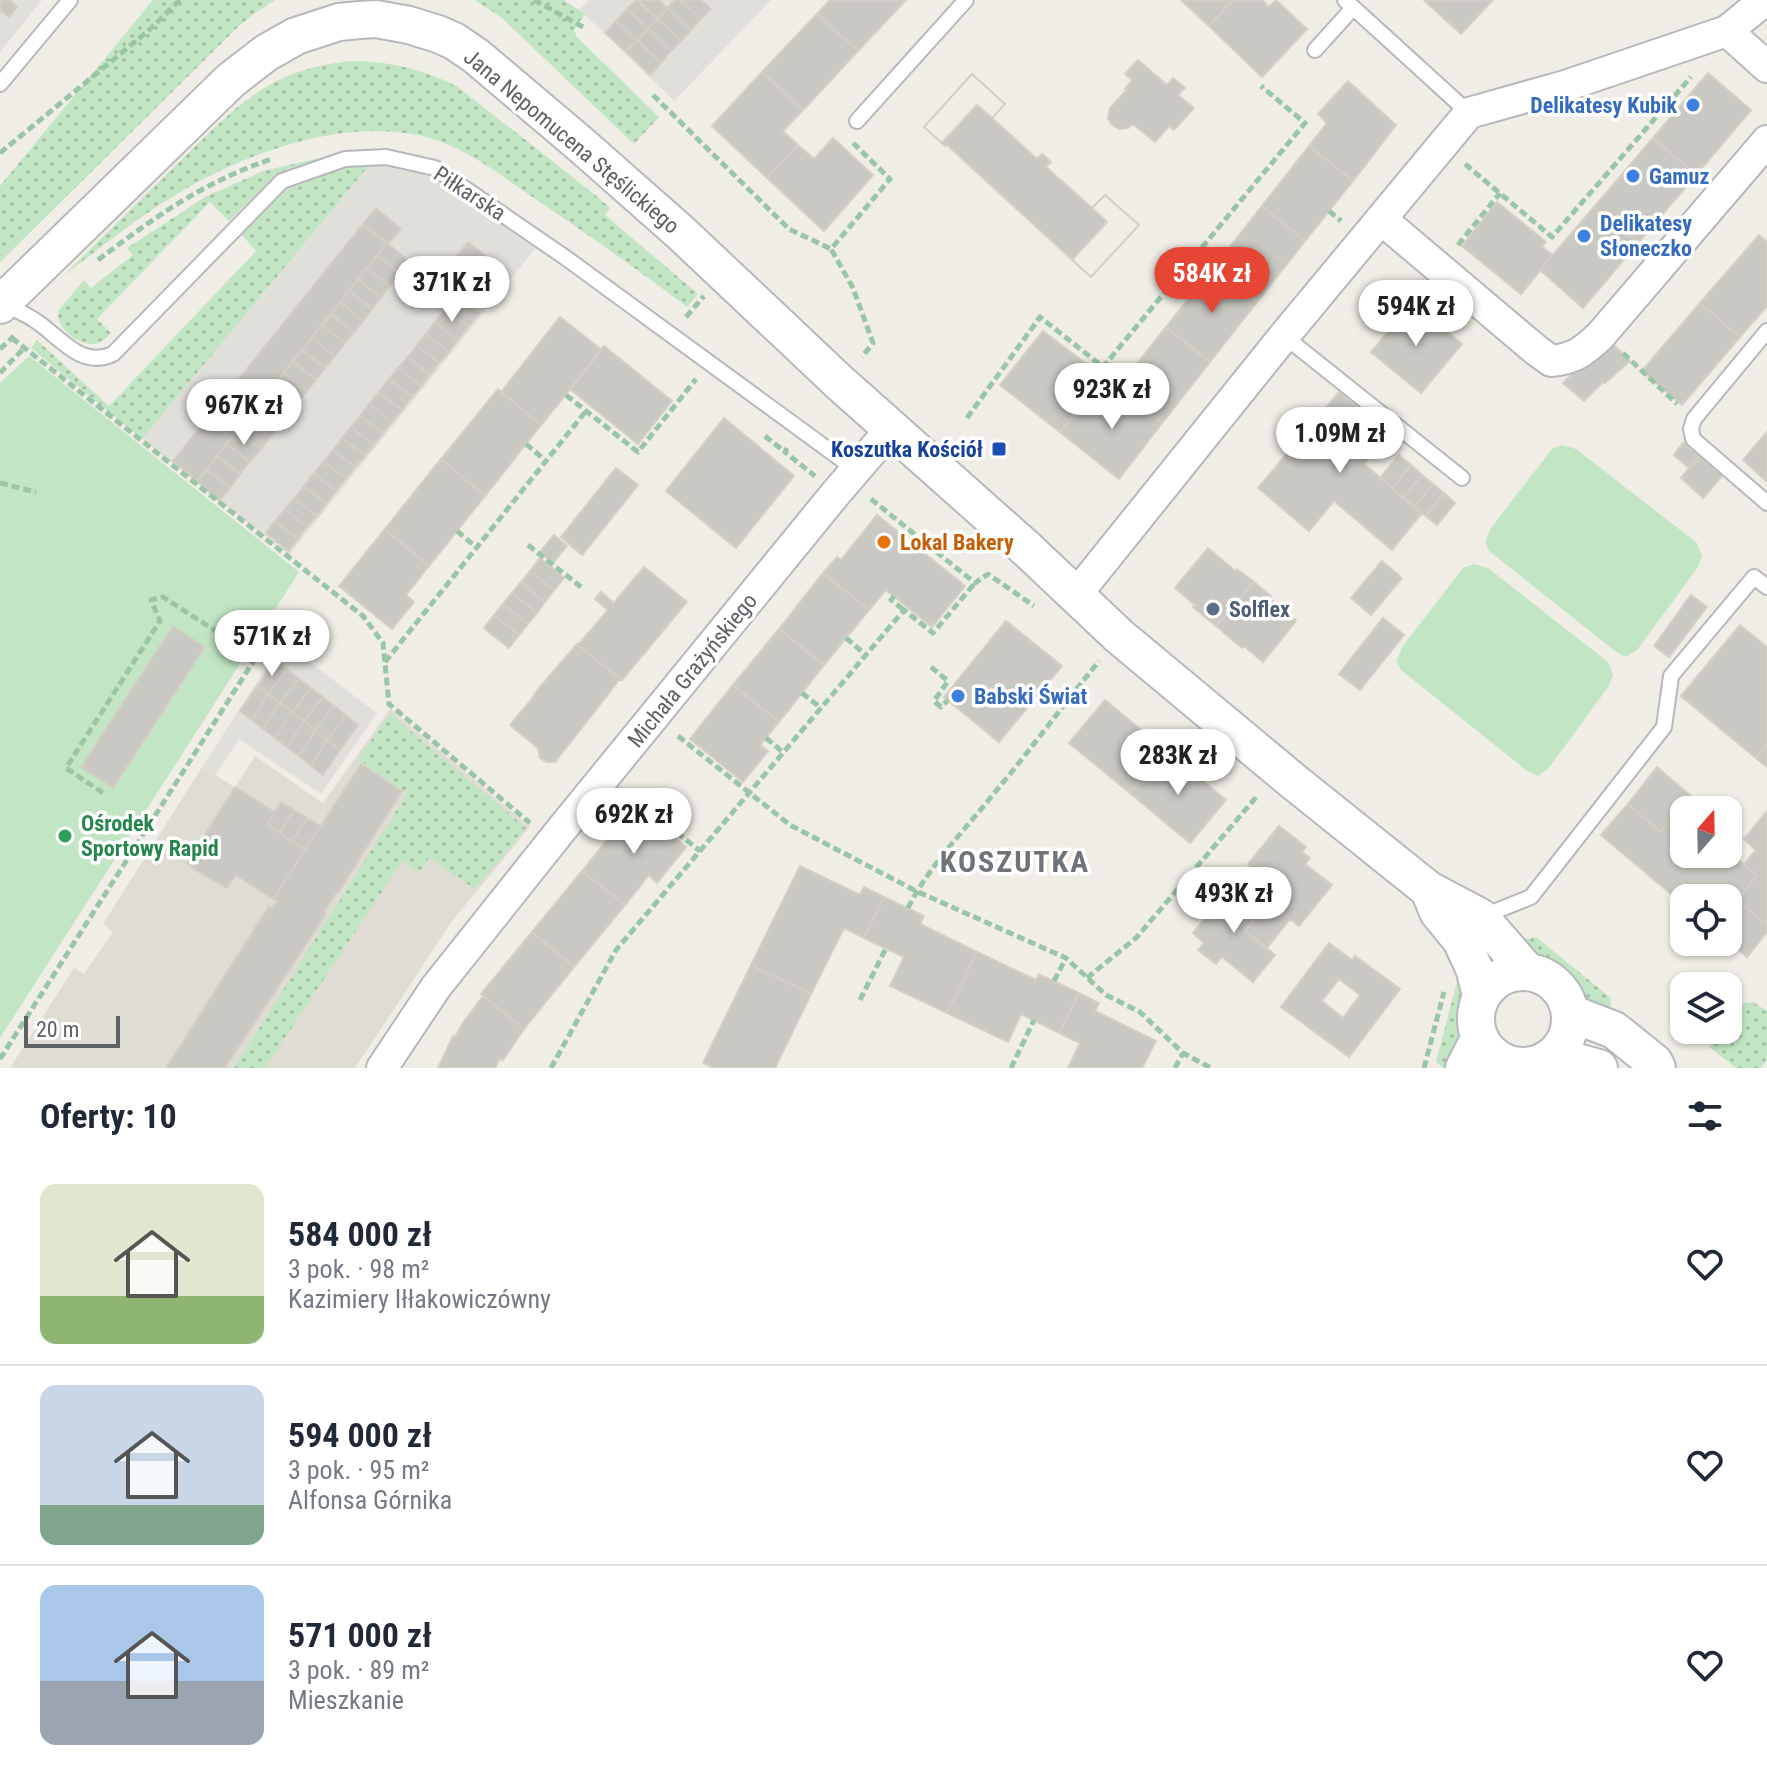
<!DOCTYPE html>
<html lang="pl">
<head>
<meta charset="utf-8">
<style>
	body { margin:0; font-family:"Roboto Condensed",sans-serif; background:#f6f6f7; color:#1f2937; height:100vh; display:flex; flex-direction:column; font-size:30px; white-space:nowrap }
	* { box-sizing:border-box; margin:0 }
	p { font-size:26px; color:#747a83 }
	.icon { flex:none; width:44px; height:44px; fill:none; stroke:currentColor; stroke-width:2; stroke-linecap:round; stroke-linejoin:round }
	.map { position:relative; height:1068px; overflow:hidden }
	.sheet { display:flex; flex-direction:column; background:#fff; flex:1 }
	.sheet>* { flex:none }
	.needle { width:52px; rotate:20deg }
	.tools { position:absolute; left:1670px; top:796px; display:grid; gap:16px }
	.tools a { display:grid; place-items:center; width:72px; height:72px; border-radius:16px; background:#fff; box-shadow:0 2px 6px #0004; font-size:40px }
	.scale { position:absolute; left:24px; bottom:20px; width:96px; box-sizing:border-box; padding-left:8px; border:4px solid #5d6165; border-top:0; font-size:22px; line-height:28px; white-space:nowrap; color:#5d6165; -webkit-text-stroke:6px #fff; paint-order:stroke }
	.price { position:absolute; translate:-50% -68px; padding:0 18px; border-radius:28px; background:#fff; color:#222; font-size:26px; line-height:52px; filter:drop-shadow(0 2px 4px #0008) }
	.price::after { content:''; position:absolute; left:50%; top:48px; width:24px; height:18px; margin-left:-12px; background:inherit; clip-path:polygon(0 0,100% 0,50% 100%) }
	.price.active { background:#e74634; color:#fff }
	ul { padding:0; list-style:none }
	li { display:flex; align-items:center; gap:24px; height:200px; padding:0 40px }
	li+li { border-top:2px solid #e0e1e3 }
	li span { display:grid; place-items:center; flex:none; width:224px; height:160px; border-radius:16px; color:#555 }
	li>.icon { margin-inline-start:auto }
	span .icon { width:96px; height:96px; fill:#fffc; stroke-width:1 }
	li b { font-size:34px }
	h2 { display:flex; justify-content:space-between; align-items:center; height:96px; padding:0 40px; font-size:34px }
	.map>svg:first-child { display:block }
</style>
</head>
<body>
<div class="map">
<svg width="1767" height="1068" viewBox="0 0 1767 1068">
	<defs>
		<pattern id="grass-dots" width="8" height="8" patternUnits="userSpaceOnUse" patternTransform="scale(2)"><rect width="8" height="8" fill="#c2e6c3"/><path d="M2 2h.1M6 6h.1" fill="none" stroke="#a1bea2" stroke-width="1.8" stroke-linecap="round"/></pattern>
	</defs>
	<rect width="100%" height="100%" fill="#efede5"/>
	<path fill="#e1dfda" d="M0,0H42L0,52Z
		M589,0H771L674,101L605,33L579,10Z
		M372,162H390L434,171L539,244L289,555L142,439Z
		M283,642L377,713L321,794L239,739L216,775L202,767Z"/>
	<path fill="#dfdcd3" d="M390,709L530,827L452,921L355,1068H10L74,968L84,974L113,932L103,924L202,767L235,787L255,756L323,803Z"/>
	<path fill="url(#grass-dots)" d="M153,0H275L251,16L239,26L0,262V186Z
		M475,0H564L585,14L574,30L577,37L659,117L634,144L502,18Z
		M356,61C393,62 425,70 458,87L594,194L610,208L605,215L698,294L687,307C637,269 586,233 534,198C504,178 475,154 441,142C355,110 239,154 166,201C130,223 97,251 63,276C99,240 136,205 172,169C231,112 268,66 356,61Z
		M341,153L275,176L229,221L210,202L97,319L111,333C107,338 101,343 94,344C77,345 54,327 59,310L84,280L91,288L133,255L127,248L205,197L263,171Z
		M372,162L142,439L31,348L37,340L109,406L256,251L242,235L285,190L344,168Z
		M390,714L526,828L475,889L429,858L419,873L402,861L265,1068H234L407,794L358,759Z
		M1536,937L1611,998L1609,1018L1585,1000L1577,986L1564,971L1557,965L1532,954L1516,941Z
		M1458,978L1466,984L1461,1009V1035L1452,1068H1443L1436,1062Z
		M1753,1002L1767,1011V1059L1761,1068H1736L1709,1047L1722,1030H1728V1023L1743,1003Z"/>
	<path fill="#c2e6c3" d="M29,356L299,572L0,1038V383Z
		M1562,445L1576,449L1697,543L1702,556L1698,567L1637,650L1626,657L1615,651L1489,551L1485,542L1491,528L1552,449Z
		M1474,564L1488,568L1608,662L1613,675L1609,686L1548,769L1538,776L1526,770L1401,670L1396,661L1403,646L1463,568Z"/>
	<path fill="#cac8c2" stroke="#d4cfc4" stroke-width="2" fill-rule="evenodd" d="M0,0H9L17,7L9,17L0,10Z
		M636,0L658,19L648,29L627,9Z
		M638,0H659L667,8L658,19Z
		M675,0H680L701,19L691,30L667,8Z
		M680,0H701L711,9L701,19Z
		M830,0H906L858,51L817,14Z
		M1181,0H1233L1209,26Z
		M1233,0H1262L1269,7L1276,0L1307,29L1262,77L1209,26Z
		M1424,0H1493L1461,34Z
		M667,8L691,30L681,41L658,19Z
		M627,9L648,29L637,40L616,21Z
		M817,14L858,51L803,110L762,72Z
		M658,19L681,41L671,51L648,29Z
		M616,21L637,40L626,52L605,33Z
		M648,29L671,51L661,63L637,40Z
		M637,40L661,63L650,75L626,52Z
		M1138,60L1167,85L1173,78L1185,88L1178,95L1194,108L1174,130L1169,126L1155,142L1133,124L1128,128L1119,129L1111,124L1108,118L1110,108L1127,90L1125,89L1132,80L1125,74Z
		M762,72L803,110L783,131L798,145L767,178L712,126Z
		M1708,73L1751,110L1696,175L1653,138Z
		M972,74L1005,104L992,118L1037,159L1042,154L1051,162L1046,167L1092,208L1105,195L1139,225L1091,277L946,144L945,146L924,127Z
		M972,74L1005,104L992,118L977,105L942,143L924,127Z
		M1348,81L1396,125L1353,181L1309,146L1327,123L1318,114Z
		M833,138L873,175L824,231L767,178L798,145L814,159Z
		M1653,138L1696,175L1638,243L1594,207Z
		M1309,146L1353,181L1305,241L1262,206Z
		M1105,195L1139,225L1091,277L1072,260L1107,222L1092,208Z
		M1497,202L1546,242L1542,247L1553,255L1521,294L1462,246Z
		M1262,206L1305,241L1257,302L1214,267Z
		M1594,207L1638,243L1583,308L1540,270Z
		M376,208L401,229L388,244L363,224Z
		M363,224L387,243L197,481L173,461Z
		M1759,235L1767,242V306L1740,337L1700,303Z
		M468,242L486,256L472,275L453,261Z
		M387,243L410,262L400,274L378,255Z
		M378,255L400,274L390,286L367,268Z
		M1214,267L1257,302L1210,362L1166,327Z
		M367,268L390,286L381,298L358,279Z
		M358,279L381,298L372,309L349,291Z
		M349,291L372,309L363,321L340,302Z
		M457,295L479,313L468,327L445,309Z
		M340,302L363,321L354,332L331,314Z
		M1412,303L1462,344L1421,393L1371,352Z
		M1700,303L1740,337L1682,405L1642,371Z
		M445,309L468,327L458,340L435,322Z
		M331,314L354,332L345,343L322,325Z
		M560,317L602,350L541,425L501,392Z
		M435,322L458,340L449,352L426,334Z
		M322,325L345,343L335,356L312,338Z
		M1166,327L1210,362L1162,423L1118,388Z
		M1043,331L1085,363L1068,385L1086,399L1060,432L1000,385Z
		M426,334L449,352L439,363L417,345Z
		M312,338L335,356L325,368L302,350Z
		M1610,341L1630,361L1605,383L1603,382L1584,401L1563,383L1584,362Z
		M417,345L439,363L430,375L408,357Z
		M604,346L672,401L638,444L570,389Z
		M302,350L325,368L316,380L293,361Z
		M408,357L430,375L421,386L398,368Z
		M293,361L316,380L307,391L284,373Z
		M398,368L421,386L412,397L389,379Z
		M284,373L307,391L298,402L275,384Z
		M389,379L412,397L402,410L379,392Z
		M275,384L298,402L289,414L266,395Z
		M1118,388L1162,423L1119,479L1060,432L1086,399L1101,410Z
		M498,389L541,425L485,496L441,459Z
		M379,392L402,410L392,422L369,404Z
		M1339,392L1389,434L1364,464L1422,513L1392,550L1334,501L1309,531L1258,488Z
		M266,395L289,414L280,425L256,407Z
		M369,404L392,422L383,433L360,416Z
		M256,407L280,425L270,437L247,419Z
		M360,416L383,433L374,445L351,427Z
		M724,418L794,476L736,548L666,491Z
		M247,419L270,437L261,449L237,431Z
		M351,427L374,445L365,456L342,438Z
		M237,431L261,449L250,462L227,444Z
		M1767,432V482L1743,460Z
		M342,438L365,456L355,467L333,450Z
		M1683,443L1699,456L1689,468L1674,455Z
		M227,444L250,462L240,474L217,456Z
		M333,450L355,467L346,479L324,461Z
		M1399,455L1411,465L1392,488L1380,478Z
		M217,456L240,474L230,488L207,470Z
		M1699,456L1722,476L1703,498L1681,478Z
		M441,459L485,496L429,566L385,529Z
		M324,461L346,479L336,491L314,473Z
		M1411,465L1422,475L1403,498L1392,488Z
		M616,468L638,485L582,555L561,537Z
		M207,470L230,488L219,501L197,481Z
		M314,473L336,491L326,504L304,486Z
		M1422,475L1433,484L1414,507L1403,498Z
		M1433,484L1444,493L1426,516L1414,507Z
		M304,486L326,504L317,516L294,498Z
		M1444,493L1455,503L1437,525L1426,516Z
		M294,498L317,516L307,527L285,509Z
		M285,509L307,527L298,539L275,521Z
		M877,515L965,586L932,627L886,590L869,610L823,573L837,557L841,560Z
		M275,521L298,539L288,551L266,533Z
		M385,529L429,566L406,595L414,602L392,629L339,586Z
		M554,535L567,546L553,563L540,552Z
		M1208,548L1235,571L1237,569L1254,582L1216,626L1193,607L1195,605L1175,588Z
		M540,558L564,578L554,590L530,571Z
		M1382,561L1402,578L1371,615L1351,598Z
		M644,567L687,602L622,680L578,645L608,610L595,599L601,592L614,603Z
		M530,571L554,590L545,602L521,582Z
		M823,573L869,610L824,665L779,629Z
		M521,582L545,602L537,613L512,593Z
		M1254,582L1271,596L1269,598L1296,621L1263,662L1244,646L1242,648L1216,626Z
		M512,593L537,613L528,624L503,604Z
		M1691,595L1707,607L1669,657L1654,646Z
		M503,604L528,624L519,635L494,615Z
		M494,615L519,635L509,648L484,628Z
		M1383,618L1404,635L1360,690L1339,674Z
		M1006,621L1062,666L999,742L944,697Z
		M1740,625L1767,647V745L1756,758L1681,696Z
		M173,626L205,647L113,788L81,767Z
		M779,629L824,665L779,722L733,685Z
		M577,644L620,679L555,762H547L540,758L538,748L510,725L535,695L534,694Z
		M276,661L287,669L268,694L257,686Z
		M287,669L299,679L280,703L268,694Z
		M299,679L311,688L292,712L280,703Z
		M733,685L779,722L760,745L768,751L743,782L690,739Z
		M257,686L268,694L252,720L240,711Z
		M311,688L323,697L304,721L292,712Z
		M268,694L280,703L263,729L252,720Z
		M323,697L334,706L315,731L304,721Z
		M1105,700L1165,750L1130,793L1069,743Z
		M280,703L292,712L275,738L263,729Z
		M334,706L346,715L327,740L315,731Z
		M292,712L304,721L287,747L275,738Z
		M346,715L358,725L340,750L327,740Z
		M304,721L315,731L299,756L287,747Z
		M315,731L327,740L311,766L299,756Z
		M327,740L340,750L323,775L311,766Z
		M1767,745V767L1756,758Z
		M1165,750L1226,800L1190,843L1130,793Z
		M361,764L402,791L338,893L337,892L324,912L326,914L225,1068H166L269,906L272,908L277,901L273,899Z
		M1657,767L1691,796L1661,832L1628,804Z
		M235,787L275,812L268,824L305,850L273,899L236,875L227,888L192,868L193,866L187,863Z
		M281,802L294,810L280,833L268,824Z
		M1628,804L1661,832L1679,810L1684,814V854H1728V851L1757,875L1737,900L1767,925V932L1747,957L1728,941V898H1684V905L1601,835Z
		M635,806L686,847L657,883L649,875L625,905L582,871Z
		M294,810L307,818L292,841L280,833Z
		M1767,811V925L1737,900L1757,875L1744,864L1756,850L1744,839Z
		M307,818L320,826L305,850L292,841Z
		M1279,826L1306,847L1302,852L1310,858L1305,864L1332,885L1299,926L1268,902L1264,908L1238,886L1253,868L1248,864Z
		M800,866L860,895L864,887L884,897L864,938L844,928L811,994L751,965Z
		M582,871L625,905L574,967L532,932Z
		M1238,886L1264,908L1245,931L1275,955L1253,982L1222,957L1216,964L1198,950L1204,943L1193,933L1215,906L1219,909Z
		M884,897L924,916L920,924L977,952L947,1013L890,986L904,957L864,938Z
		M1268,902L1290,919L1267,948L1245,931Z
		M532,932L574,967L524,1029L481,994Z
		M1329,943L1352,960L1355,956L1400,989L1349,1057L1281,1007ZM1339,979L1360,995L1343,1018L1322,1001Z
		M977,952L1036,980L1039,974L1079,993L1059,1033L1021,1014L1008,1042L947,1013Z
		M751,965L811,994L775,1068H714L703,1063Z
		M1079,993L1099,1003L1095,1011L1156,1041L1142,1068H1068L1080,1043L1059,1033Z
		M483,996L524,1029L503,1060L499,1059L495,1068H438L453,1036L455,1037L463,1023Z"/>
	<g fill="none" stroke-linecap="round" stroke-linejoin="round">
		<g stroke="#b6b8bc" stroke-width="18">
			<path id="service" d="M1345,0L1469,113
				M1315,50L1353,8
				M0,84L70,0
				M857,121L966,0
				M2,303C13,309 26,314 36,321C60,337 81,369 113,354L282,181L345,159L386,157L435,168L566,258L856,470
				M1767,331L1694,419L1691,429L1693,439L1767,503
				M1284,336L1462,478
				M1481,917L1531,897L1664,727L1671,676L1754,577L1767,587"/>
		</g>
		<g stroke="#b6b8bc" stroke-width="34">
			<path id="minor" d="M1727,31L1767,67
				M1381,219L1536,350L1551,361C1574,359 1584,351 1600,336L1767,141
				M1075,596L1284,336L1469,113L1565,86L1727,31L1765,0
				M382,1068L436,987L561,830L836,493L891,429"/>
		</g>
		<g stroke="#b6b8bc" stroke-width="40">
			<path id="tertiary" d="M0,305L231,80L266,53L296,36L339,22L360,20L376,19L409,25L438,34L454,41L476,56L579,143L680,232L839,382L1028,550L1119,636L1293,781L1429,890L1480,917L1527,971
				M1430,892L1438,912L1461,940L1474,968L1481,995
				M1476 1019a47 47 0 1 1 94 0a47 47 0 1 1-94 0Z
				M1570,1013L1614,1030L1654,1062L1657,1068
				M1554,1056L1599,1068
				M1464,1068L1479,1039"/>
		</g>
		<path stroke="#9ac5a7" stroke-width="5" stroke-dasharray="8 4" stroke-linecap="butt" d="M534,0L583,27
			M653,95L789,229L831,249
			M853,143L890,179L831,249L853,288L873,343L862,357
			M0,153L148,31L180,0
			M1465,164L1552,237L1691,77
			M1329,211L1341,221
			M1458,245L1500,193
			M98,260C155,217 203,182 272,159
			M686,317L704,296
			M1438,324L1447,312
			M12,338L363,616L383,643L389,704L530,823
			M0,349L14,336
			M1623,353L1677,404
			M0,373L25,347
			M566,395L638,452L696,379
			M967,418L1040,317L1103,367L1305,123L1261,86
			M765,436L785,452
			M526,444L546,461
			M787,448L785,452L815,476
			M0,483L36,492
			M871,499L975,583L988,574L1034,606
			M457,531L477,548
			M528,545L581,587
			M894,596L891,600L904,610
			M846,638L866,655
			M385,662L586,411
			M931,667L948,681L934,701L941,707L948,700
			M802,693L821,708
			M678,736L790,825L916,891L1066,958L1106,995L1140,1012L1183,1053L1211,1068
			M766,738L784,753
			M103,793L66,768L160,621L151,600L163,597L256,657
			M630,795L700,851
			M908,908C930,864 965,830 996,791C1031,749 1064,704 1099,661
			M1087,978L1136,938L1258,795
			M1054,981L1066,958
			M860,1000L886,948
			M0,1059L274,629L291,640
			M551,1068L616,950L904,610L933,633L975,583
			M1011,1068L1034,1020
			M1175,1068L1183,1053
			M1424,1068L1444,992"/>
		<use href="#service" stroke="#fff" stroke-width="14"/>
		<use href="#minor" stroke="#fff" stroke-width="30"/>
		<use href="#tertiary" stroke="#fff" stroke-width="36"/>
	</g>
	<g fill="#3f7fe0" stroke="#fff" stroke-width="3">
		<circle cx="1693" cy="105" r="8"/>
		<circle cx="1633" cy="176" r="8"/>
		<circle cx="1584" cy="236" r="8"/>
		<circle cx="958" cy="696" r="8"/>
	</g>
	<rect fill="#1a4fb4" stroke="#fff" stroke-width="3" x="991" y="441" width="16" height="16" rx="4"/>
	<circle fill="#e8710a" stroke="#fff" stroke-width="3" cx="884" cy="542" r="8"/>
	<circle fill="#5c6f8a" stroke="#fff" stroke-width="3" cx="1213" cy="609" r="8"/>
	<circle fill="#2e9e5b" stroke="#fff" stroke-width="3" cx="65" cy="836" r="8"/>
	<g text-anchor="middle" stroke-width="7" stroke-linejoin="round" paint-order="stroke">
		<g font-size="22" font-weight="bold" fill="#366cbe" stroke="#fff" text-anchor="start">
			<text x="1677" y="113" text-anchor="end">Delikatesy Kubik</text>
			<text x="1649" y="184">Gamuz</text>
			<text x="1600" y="231">Delikatesy<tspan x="1600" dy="25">Słoneczko</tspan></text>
			<text x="974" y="704">Babski Świat</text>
		</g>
		<g font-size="22" fill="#5d6165" stroke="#fff">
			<text transform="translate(572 141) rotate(40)" y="8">Jana Nepomucena Stęślickiego</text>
			<text transform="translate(470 193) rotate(33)" y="8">Piłkarska</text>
			<text transform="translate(692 670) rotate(-51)" y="8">Michała Grażyńskiego</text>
		</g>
		<g font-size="22" font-weight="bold" fill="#164399" stroke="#fff" text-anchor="end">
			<text x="983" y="457">Koszutka Kościół</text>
		</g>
		<g font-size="22" font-weight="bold" fill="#c56008" stroke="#fff" text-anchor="start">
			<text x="900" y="550">Lokal Bakery</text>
		</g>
		<g font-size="22" font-weight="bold" fill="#4e5e75" stroke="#fff" text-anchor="start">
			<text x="1229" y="617">Solflex</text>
		</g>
		<g font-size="22" font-weight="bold" fill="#27864d" stroke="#fff" text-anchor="start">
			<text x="81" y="831">Ośrodek<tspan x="81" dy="25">Sportowy Rapid</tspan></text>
		</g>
		<g font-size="30" font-weight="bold" letter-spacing="2" fill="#6e7377" stroke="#fff">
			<text x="1015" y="872">KOSZUTKA</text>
		</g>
	</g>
</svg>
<div class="tools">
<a><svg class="needle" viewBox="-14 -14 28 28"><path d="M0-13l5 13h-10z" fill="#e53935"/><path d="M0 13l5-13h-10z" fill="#747a83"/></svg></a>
<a><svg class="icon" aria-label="locate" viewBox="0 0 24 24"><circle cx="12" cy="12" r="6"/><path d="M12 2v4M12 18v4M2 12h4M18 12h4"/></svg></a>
<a><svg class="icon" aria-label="layers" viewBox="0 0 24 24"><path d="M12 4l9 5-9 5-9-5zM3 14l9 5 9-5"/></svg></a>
</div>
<div class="scale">20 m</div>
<b class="price active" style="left:1212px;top:315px">584K zł</b>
<b class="price" style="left:452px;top:324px">371K zł</b>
<b class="price" style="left:1416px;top:348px">594K zł</b>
<b class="price" style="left:1112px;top:431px">923K zł</b>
<b class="price" style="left:244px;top:447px">967K zł</b>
<b class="price" style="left:1340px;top:475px">1.09M zł</b>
<b class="price" style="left:272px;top:678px">571K zł</b>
<b class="price" style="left:1178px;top:797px">283K zł</b>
<b class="price" style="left:634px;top:856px">692K zł</b>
<b class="price" style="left:1234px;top:935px">493K zł</b>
</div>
<section class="sheet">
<h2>Oferty: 10<svg class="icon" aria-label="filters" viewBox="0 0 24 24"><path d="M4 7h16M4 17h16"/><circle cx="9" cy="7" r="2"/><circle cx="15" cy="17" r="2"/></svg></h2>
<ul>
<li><span style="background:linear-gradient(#dfe7d0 70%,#8fb573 0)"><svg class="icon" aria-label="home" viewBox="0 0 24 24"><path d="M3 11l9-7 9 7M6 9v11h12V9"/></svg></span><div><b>584 000 zł</b><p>3 pok. · 98 m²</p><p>Kazimiery Iłłakowiczówny</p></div><svg class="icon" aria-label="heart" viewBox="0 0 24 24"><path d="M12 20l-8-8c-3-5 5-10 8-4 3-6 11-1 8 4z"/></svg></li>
<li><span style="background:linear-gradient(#c9d6e8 75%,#7fa58c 0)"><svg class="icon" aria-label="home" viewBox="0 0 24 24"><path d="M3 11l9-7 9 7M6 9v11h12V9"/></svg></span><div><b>594 000 zł</b><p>3 pok. · 95 m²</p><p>Alfonsa Górnika</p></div><svg class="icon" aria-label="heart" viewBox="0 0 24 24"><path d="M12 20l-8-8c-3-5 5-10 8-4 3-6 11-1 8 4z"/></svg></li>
<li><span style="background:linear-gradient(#a9c7e8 60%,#9aa5b1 0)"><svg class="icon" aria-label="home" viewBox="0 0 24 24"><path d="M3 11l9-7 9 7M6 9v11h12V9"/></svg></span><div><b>571 000 zł</b><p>3 pok. · 89 m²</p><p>Mieszkanie</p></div><svg class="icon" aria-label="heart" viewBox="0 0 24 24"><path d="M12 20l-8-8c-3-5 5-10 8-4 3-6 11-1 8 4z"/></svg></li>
</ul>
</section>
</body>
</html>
